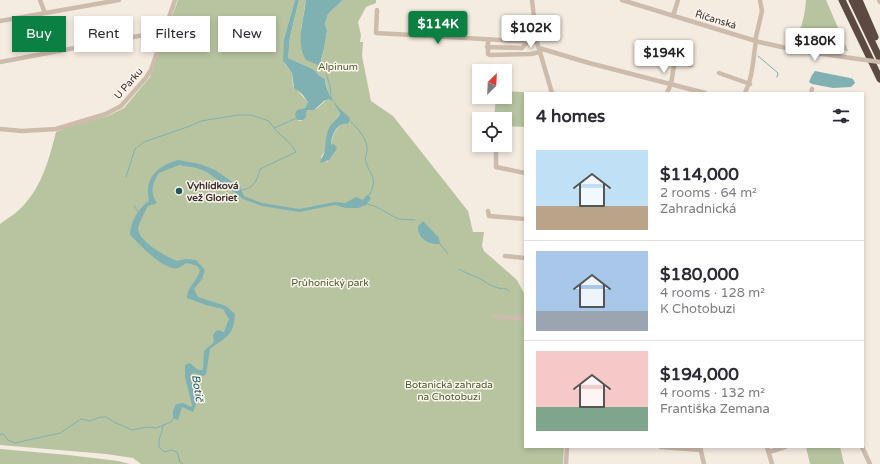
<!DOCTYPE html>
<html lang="en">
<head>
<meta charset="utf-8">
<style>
	body { margin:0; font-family:"Varela Round",sans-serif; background:#f2f2f3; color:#2b2b33; height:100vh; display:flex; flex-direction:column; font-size:15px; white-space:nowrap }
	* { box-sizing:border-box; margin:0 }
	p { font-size:13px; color:#7c7c81 }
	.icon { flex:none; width:22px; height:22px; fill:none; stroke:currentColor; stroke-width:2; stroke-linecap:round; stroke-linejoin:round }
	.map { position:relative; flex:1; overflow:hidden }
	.panel { position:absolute; left:524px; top:92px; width:340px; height:356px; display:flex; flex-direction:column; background:#fff; border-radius:0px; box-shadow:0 2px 6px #0003 }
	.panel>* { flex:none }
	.banner { position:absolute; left:12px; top:16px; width:380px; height:36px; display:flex; gap:8px }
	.needle { width:26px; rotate:24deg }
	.tools { position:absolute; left:472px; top:64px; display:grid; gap:8px }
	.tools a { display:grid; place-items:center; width:40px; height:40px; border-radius:0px; background:#fff; box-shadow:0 2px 6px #0003; font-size:20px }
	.price { position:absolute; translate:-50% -34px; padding:0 9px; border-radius:4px; background:#fff; color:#222; font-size:13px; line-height:26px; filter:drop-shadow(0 1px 2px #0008) }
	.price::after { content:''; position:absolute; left:50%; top:24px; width:12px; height:9px; margin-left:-6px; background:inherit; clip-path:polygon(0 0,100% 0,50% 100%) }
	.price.current { background:#0b8043; color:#fff }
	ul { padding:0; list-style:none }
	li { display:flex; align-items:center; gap:12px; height:100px; padding:0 12px }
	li+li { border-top:1px solid #e1e1e2 }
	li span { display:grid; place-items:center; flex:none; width:112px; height:80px; border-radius:0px; color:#555 }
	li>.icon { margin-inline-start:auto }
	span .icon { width:48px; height:48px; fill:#fffc; stroke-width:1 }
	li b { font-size:17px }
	h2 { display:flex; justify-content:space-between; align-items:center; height:48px; padding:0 12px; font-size:17px }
	.pill { padding:0 14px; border-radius:0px; background:#fff; box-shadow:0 2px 6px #0003; font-size:14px; line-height:36px }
	.pill.current { background:#0b8043; color:#fff }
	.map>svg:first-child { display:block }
</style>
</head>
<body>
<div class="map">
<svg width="880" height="464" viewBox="0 0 880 464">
	<rect width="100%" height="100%" fill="#f4ebe1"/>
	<path fill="#b8c4a0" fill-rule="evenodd" d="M178,0H295L284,39V63L292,73L293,86L308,102L305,108L301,110L297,120L301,121L307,113V110L316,109L331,96L328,92L325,79L320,76L313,69L288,58L290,37L299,0H306L301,29L302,51L321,61L324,49L327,31L325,24L328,14L343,0H376V3L366,7L358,22L361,35L360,42H363L362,56L371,101L393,116L468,211L473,232H484L482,246L484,251L517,280L525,295V447H564L563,464H141L133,458L106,454L0,445V224C6,219 14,215 20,209C41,189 49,160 56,132L73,125L108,116L124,108L150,77ZM340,113L349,120L348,123C337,123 333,135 331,144L337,149L327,162L321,157L325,151L328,132Z
		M806,0H826L848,51L792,45C801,32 805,16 806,0Z
		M505,91L541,93H525V127L505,126V119H494L496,97H505Z
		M806,447H840L844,464H810Z
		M0,449L68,455L118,461L130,464H0Z"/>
	<path fill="#7fb0b2" d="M295,0H299L290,37L288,58L313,69L320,76L325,79C326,95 338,108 350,118L348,124C337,122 332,135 331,144L335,145L337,149L329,160L320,163C321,158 325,154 325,149C326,142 326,134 329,128C332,122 339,118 340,113L333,101L329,99L324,101L314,110H307L306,117L303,120H297L295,114L297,110L305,108L308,102L302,94L294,88L292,73L283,61L284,39Z
		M306,0H343L328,14L325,24L327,31L324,49L321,60L322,63L318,65L306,60C295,42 304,19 306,0Z
		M815,71L850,78L853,79L855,83L851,87L833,88L812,84L809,82L812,75Z
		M178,160L200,164L215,170L240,187L244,196L262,203L299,209L335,202L345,203L356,197L363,200L367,195L371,198L366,205L358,208H346L335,205L299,212L262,206L243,199L207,172L197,168L179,165L159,173C153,182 149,193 157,203L148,206C145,211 138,225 138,229C139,242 167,257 177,261L185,259L196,260L205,270L202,279L194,289L198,297L226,306L235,314C234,337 225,337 210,349L206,374L203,376L195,373L191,374L190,379C195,388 199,403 193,412L182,407L178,420L173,418V411L176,404L183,403L191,407L192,405L185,377V365L190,363L198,370H203L204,351L214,342L213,335L215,332L218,330L224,332L229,319L223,309L206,305L187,298C187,286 198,281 200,270L197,266L187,263C184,264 181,267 178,268C165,272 139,244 130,235C130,223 139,207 149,201C144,178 157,166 178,160Z
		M423,221L439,238L440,244C429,245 417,238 418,226Z"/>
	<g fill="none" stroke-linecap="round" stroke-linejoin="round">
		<path stroke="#7fb0b2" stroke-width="1" d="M758,56L778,73L777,77
			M326,71V63
			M326,74L330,86L331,97
			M348,119C355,126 366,136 367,147C368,152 364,157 366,162C371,178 379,178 368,197
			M126,177L135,149L144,142L190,126L201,121L238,115H251L269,121L274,128
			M242,190C255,188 257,180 260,169L296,152C290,140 282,138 274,128L297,118
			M367,204L377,207L398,219L415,220
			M134,206L139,213
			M440,244L448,254
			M459,269C464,272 469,274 474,276C486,281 492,289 507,289L510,292
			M164,424L159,440V447L164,452L171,450L177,452L180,462L183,464
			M0,434H3L8,440L15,443L60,433L81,419L90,421L101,417H106L114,422L132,430L148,427L156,428L171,422L174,418"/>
		<path stroke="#cdbbac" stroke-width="4.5" d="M40,0L45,13
			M532,0L537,42L552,93
			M622,0L759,42L795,50L851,58
			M879,0L880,2
			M377,10L376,33L537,42
			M673,16L678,0
			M0,21L119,0
			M488,40V54L490,55L531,54L540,52
			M755,41L762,11L760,0
			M487,47L522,48L527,42
			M539,48L589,63L705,93
			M648,51L691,65
			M0,62L165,31
			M719,73L750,84
			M667,93L671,84L675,60
			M745,93C753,77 753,59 756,41
			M811,93L812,89
			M0,129L22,131L56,129L106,114L121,106L145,79L151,70L175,0
			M496,145V167L525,173
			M488,211L489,216L525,219
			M505,256L525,258
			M494,316L525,319
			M661,447L701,450
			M700,447L704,464
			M767,447L772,464
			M862,447L870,464
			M769,452L785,447
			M566,464L567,447"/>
		<path stroke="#5c4a42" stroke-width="7" d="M842,0L880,79
			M852,0L880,59
			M859,0L875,37"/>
		<path stroke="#cdbbac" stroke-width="4.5" d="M851,58L880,62"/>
	</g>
	<circle fill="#1f5a5e" stroke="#fbf5ee" stroke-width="1.5" cx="179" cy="191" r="4"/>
	<g text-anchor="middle" stroke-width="3" stroke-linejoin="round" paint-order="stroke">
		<g font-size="10" fill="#3b302b" stroke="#fbf5ee">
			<text transform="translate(716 19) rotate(17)" y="4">Říčanská</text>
			<text transform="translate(128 83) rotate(-49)" y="4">U Parku</text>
		</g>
		<g font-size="10" fill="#4a5a2e" stroke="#fbf5ee">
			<text x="338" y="70">Alpinum</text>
			<text x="330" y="286">Průhonický park</text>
			<text x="449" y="388">Botanická zahrada<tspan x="449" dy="12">na Chotobuzi</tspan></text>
		</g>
		<g font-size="10" font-weight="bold" fill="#3b302b" stroke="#fbf5ee" text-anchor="start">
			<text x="187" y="189">Vyhlídková<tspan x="187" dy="12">vež Gloriet</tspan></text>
		</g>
		<g font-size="11" font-style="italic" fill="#1f5a5e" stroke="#fbf5ee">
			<text transform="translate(198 388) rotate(81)" y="4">Botič</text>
		</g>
	</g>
</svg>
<div class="tools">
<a><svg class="needle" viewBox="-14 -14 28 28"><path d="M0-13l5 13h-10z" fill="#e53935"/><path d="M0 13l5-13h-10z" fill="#7c7c81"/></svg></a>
<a><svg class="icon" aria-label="locate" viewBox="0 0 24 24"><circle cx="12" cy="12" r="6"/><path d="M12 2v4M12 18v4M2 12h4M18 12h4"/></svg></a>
</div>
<b class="price current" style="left:438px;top:45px">$114K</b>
<b class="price" style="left:531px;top:49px">$102K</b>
<b class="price" style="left:815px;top:62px">$180K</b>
<b class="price" style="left:664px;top:74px">$194K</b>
<div class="banner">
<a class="pill current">Buy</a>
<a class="pill">Rent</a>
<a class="pill">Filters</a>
<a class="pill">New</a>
</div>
<section class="panel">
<h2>4 homes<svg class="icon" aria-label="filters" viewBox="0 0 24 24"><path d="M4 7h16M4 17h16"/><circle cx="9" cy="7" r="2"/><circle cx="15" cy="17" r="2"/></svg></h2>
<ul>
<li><span style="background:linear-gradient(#bfe0f5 70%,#b9a48a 0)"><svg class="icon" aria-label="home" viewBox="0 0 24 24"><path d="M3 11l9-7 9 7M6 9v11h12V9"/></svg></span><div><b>$114,000</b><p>2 rooms · 64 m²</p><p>Zahradnická</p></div></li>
<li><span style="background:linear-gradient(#a9c7e8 75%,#9aa5b1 0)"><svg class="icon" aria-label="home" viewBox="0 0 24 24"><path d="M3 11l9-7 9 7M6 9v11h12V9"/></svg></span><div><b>$180,000</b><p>4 rooms · 128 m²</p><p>K Chotobuzi</p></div></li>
<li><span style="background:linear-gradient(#f6c9c9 70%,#7fa58c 0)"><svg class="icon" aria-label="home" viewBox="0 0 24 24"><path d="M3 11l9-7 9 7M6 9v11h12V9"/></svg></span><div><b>$194,000</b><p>4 rooms · 132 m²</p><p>Františka Zemana</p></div></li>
</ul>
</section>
</div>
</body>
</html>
